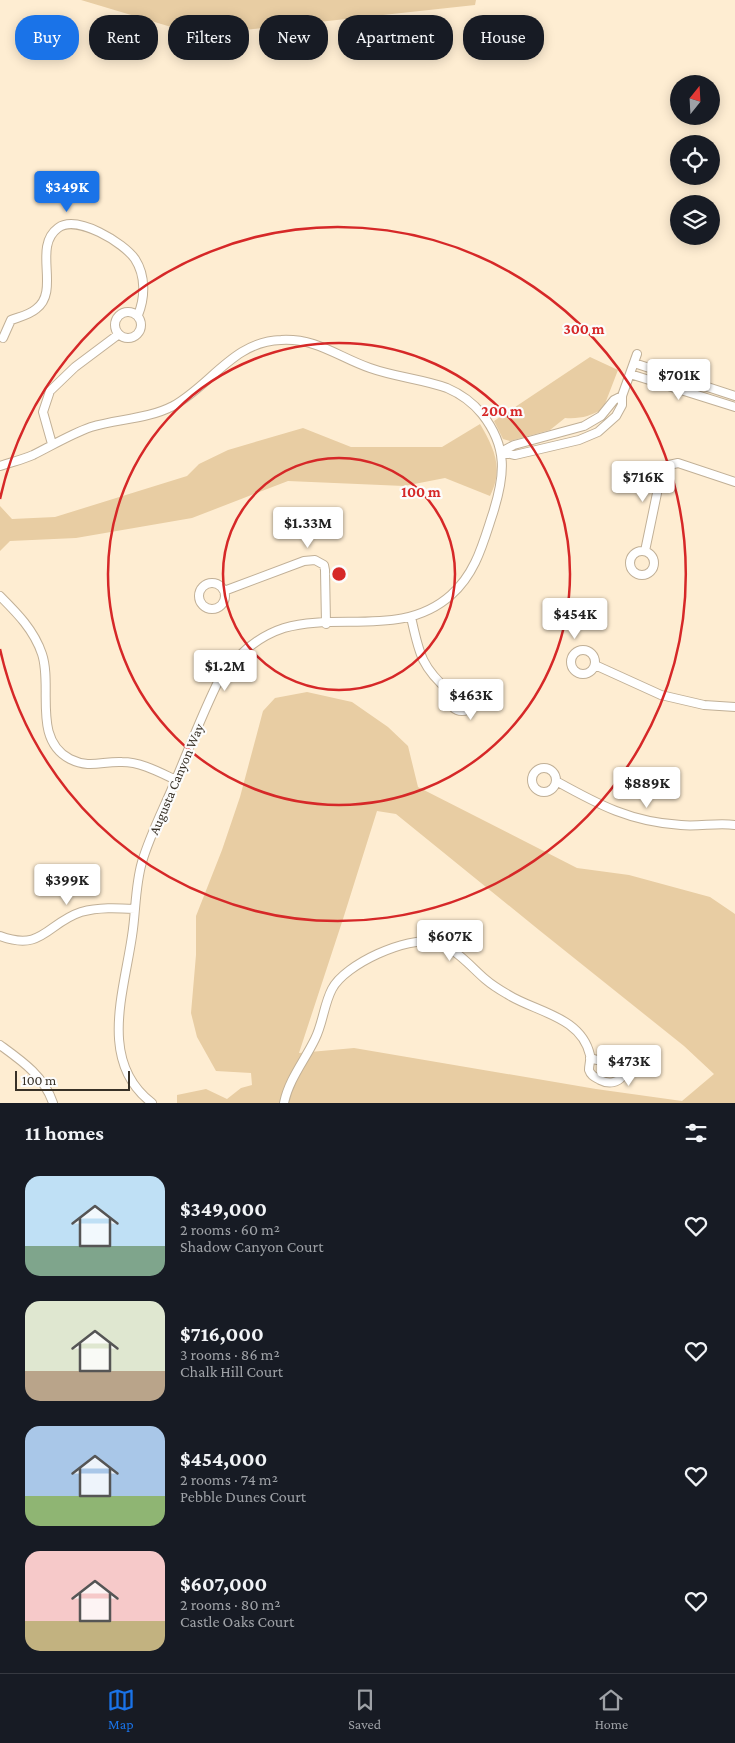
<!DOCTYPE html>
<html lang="en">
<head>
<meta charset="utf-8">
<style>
	body { margin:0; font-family:"Crimson Pro",serif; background:#242831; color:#f1f3f6; height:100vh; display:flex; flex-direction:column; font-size:19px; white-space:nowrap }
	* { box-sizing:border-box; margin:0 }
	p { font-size:16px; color:#9ea1a6 }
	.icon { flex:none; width:28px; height:28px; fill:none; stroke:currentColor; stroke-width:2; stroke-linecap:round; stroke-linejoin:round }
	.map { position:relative; height:1103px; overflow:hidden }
	.details { display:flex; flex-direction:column; background:#171b24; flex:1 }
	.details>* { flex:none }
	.top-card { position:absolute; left:15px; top:15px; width:705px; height:45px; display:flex; gap:10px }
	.needle { width:32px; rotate:18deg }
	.tools { position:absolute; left:670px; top:75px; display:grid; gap:10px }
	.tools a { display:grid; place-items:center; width:50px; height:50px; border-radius:50%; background:#171b24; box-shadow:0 2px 12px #0003; font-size:25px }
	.scale { position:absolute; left:15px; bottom:12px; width:115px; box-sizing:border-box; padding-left:5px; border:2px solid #383127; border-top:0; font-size:14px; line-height:18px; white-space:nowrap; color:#383127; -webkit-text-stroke:4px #fcfcfc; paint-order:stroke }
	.price { position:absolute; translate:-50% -42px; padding:0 11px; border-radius:5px; background:#fff; color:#222; font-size:16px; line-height:32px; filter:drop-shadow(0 1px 2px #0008) }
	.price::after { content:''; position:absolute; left:50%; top:30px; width:15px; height:11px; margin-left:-8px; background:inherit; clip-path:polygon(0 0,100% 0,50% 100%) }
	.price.on { background:#1a73e8; color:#fff }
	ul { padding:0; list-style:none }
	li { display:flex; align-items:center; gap:15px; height:125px; padding:0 25px }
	li span { display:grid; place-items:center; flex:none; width:140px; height:100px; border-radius:15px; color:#555 }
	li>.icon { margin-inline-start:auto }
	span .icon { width:60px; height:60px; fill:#fffc; stroke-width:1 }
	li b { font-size:21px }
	h2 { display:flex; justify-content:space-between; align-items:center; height:60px; padding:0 25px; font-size:21px }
	.chip { padding:0 18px; border-radius:20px; background:#171b24; box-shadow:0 2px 12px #0003; font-size:18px; line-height:45px }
	.chip.on { background:#1a73e8; color:#fff }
	.dock { display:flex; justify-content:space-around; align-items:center; height:70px; border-top:1px solid #363941; background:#171b24; font-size:14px; color:#9ea1a6 }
	.dock a { display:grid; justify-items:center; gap:2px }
	.dock .on { color:#1a73e8 }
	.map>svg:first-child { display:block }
</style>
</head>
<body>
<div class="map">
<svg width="735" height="1103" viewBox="0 0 735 1103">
	<rect width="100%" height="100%" fill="#feedd2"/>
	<path fill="#e8cda3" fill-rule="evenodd" d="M81,0H476L475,5L198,35Z
		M590,357L618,370L603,409C590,416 581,419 565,418L550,430L510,441L503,439L494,421Z
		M480,424C494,448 504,468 490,496L445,478L404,486L288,481L192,518L76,538L10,541L0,551V506L12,519L55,517L187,476L199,464L228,450L303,428L351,447H442Z
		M307,692L352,702L388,727L408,746L418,787L577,868L629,875L710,897L735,914V1103H177V1095L206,1089L227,1099L241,1088L252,1085L251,1073L216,1071L197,1037L191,1013L196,955V916L222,850L240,797L263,711L275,698ZM377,811L396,814L539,930L684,1046L714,1074L682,1101L596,1089L354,1048L299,1053L343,919Z"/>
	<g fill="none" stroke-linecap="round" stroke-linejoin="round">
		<g stroke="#c1b097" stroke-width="10">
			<path id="street" d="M115 325a13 13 0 1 1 26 0a13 13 0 1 1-26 0Z
				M3,338L11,320C19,317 29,315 36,309C61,291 32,247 58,228C77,214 124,243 135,259C146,276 145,298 138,315
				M634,363L735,396
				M630,374L735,407
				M52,444L43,412L50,391L75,367L119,334
				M501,452L515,455L579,440L598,432L616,416L622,405V396L637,354
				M501,452L514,445L584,426L601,416L614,400L622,396
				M0,466C11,462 22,460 33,455C53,445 71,434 91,427C118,419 148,419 173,406C211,385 234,341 281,340C317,338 338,357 370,368C395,377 422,379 447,388C461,394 473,403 482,414C508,447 505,475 493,513C483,543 476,573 451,595C403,638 338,612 284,628C256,637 235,657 219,680C202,714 189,749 174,784C163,810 150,835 142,862C135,886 136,911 132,936C124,992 98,1062 152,1103
				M630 563a12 12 0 1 1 24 0a12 12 0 1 1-24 0Z
				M645,551L661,474L669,465L678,463L735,482
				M199 596a13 13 0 1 1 26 0a13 13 0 1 1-26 0Z
				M224,591L304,561L315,560L324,565L325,570L326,624
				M0,596C17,613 34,630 42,654C53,687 32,739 70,759C90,769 102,761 122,762C141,762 159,772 176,780
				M411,617C419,653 421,667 450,692
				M571 662a12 12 0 1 1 24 0a12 12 0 1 1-24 0Z
				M595,665L661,695L704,705L735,707
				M449 698a13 13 0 1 1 26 0a13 13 0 1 1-26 0Z
				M532 780a12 12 0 1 1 24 0a12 12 0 1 1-24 0Z
				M556,781C599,805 631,822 681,825C699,827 718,822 735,825
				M0,936C43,952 47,923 81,912C99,907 117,908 135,909
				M0,1045C22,1061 44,1076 53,1103
				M284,1103C289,1079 305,1060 315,1039C323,1023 324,1004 332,989C345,964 407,936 434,942C456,948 469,965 485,979C492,985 500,990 507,994C535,1012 581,1016 590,1055C591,1060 589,1064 589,1070C591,1076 595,1077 600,1080C619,1090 634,1068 618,1060C612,1058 608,1060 602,1060C598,1061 594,1059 590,1058"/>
		</g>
		<use href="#street" stroke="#fff" stroke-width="8"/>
	</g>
	<g fill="none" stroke="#d62828" stroke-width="2.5">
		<circle cx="339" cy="574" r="116"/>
		<circle cx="339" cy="574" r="231"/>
		<path d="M0 499A347 347 0 1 1 0 649"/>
	</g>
	<g text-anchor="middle" stroke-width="4.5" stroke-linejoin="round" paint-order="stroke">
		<g font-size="14" fill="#383127" stroke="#fcfcfc">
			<text transform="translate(176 779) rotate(-67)" y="5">Augusta Canyon Way</text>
		</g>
	</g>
	<circle cx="339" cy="574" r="8" fill="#d62828" stroke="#fcfcfc" stroke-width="2.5"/>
	<g font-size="15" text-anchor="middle" font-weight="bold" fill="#d62828" stroke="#fcfcfc" stroke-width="4.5" stroke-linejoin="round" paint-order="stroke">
		<text x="584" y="334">300 m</text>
		<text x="502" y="416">200 m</text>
		<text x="421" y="497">100 m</text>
	</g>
</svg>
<div class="tools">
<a><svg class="needle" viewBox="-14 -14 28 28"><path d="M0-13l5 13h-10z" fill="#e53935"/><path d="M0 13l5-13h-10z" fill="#9ea1a6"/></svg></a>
<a><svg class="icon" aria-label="locate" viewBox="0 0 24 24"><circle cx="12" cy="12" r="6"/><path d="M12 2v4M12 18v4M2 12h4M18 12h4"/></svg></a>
<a><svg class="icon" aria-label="layers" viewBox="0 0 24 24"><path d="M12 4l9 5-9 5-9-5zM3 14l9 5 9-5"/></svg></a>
</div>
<div class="scale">100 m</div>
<b class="price on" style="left:67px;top:213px">$349K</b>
<b class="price" style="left:679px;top:401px">$701K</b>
<b class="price" style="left:643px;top:503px">$716K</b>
<b class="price" style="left:308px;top:549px">$1.33M</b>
<b class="price" style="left:575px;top:640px">$454K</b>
<b class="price" style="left:225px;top:692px">$1.2M</b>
<b class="price" style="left:471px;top:721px">$463K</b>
<b class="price" style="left:647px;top:809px">$889K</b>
<b class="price" style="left:67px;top:906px">$399K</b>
<b class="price" style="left:450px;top:962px">$607K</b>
<b class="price" style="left:629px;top:1087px">$473K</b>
<div class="top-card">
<a class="chip on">Buy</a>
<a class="chip">Rent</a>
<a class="chip">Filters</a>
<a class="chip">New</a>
<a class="chip">Apartment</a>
<a class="chip">House</a>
</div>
</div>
<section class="details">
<h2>11 homes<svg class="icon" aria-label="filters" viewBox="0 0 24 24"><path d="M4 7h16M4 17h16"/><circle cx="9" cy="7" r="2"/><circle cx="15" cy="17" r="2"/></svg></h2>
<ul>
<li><span style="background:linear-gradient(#bfe0f5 70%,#7fa58c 0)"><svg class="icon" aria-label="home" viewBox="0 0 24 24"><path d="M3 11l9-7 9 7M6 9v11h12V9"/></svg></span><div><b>$349,000</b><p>2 rooms · 60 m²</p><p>Shadow Canyon Court</p></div><svg class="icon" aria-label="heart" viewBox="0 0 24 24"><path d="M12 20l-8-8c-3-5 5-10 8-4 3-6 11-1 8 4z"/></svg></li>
<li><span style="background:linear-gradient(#dfe7d0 70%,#b9a48a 0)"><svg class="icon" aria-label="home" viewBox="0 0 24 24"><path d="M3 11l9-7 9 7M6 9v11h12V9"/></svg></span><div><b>$716,000</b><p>3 rooms · 86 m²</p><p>Chalk Hill Court</p></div><svg class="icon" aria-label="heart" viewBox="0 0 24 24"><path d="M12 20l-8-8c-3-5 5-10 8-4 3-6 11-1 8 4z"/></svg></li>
<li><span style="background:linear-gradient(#a9c7e8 70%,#8fb573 0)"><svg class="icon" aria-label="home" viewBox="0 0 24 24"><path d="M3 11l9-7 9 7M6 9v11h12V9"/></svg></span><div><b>$454,000</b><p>2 rooms · 74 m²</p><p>Pebble Dunes Court</p></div><svg class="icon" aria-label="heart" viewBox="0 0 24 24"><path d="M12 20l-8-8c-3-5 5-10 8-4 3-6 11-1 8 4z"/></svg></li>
<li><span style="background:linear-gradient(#f6c9c9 70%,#c2b280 0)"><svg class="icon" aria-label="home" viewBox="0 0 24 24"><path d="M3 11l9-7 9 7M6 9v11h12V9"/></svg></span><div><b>$607,000</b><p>2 rooms · 80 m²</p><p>Castle Oaks Court</p></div><svg class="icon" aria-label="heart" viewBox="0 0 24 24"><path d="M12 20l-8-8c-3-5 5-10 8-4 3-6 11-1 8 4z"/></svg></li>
</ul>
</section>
<nav class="dock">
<a class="on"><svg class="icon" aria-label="map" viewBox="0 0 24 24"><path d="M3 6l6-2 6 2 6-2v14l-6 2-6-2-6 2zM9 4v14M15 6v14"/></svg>Map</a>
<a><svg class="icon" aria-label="saved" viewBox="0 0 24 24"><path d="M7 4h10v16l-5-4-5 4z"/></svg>Saved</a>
<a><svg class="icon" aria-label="home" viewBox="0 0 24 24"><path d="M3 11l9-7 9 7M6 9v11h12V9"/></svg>Home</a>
</nav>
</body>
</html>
